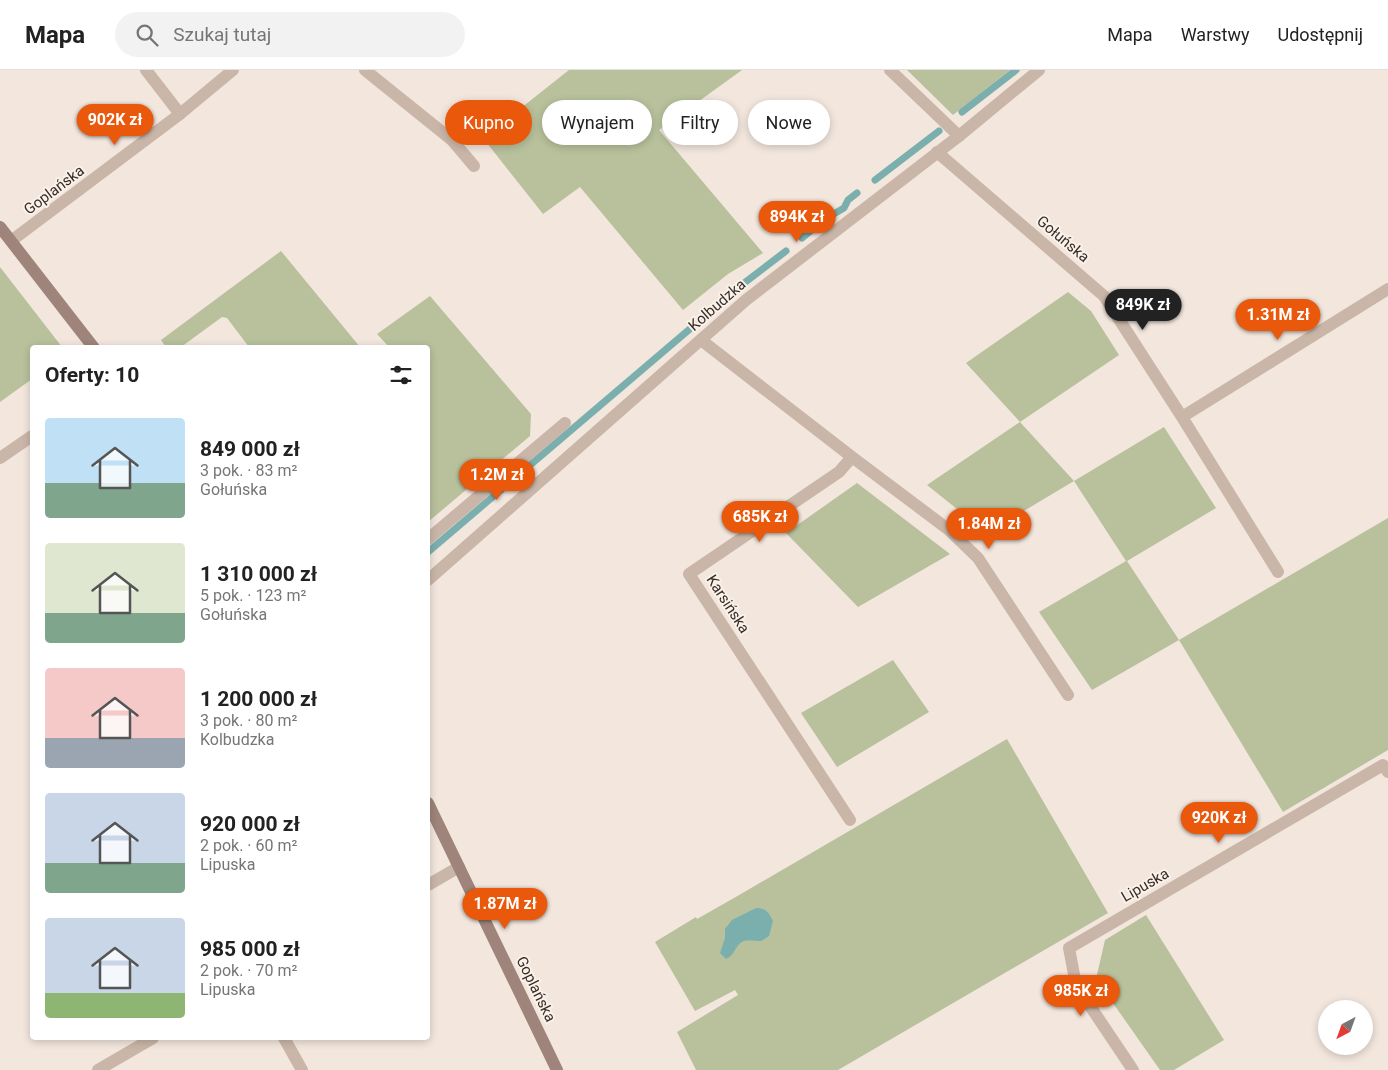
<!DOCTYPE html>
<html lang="pl">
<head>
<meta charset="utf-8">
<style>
	body { margin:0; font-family:Roboto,sans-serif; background:#f2f2f2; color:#222; height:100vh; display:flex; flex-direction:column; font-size:19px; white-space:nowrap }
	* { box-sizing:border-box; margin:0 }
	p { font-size:16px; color:#767676 }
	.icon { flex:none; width:28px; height:28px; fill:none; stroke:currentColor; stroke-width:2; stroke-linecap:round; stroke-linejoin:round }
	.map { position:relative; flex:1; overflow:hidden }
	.side { position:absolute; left:30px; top:275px; width:400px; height:695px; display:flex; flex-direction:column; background:#fff; border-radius:5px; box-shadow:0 2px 8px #0003 }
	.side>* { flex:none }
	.guide { position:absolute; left:445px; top:30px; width:475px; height:45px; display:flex; gap:10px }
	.needle { width:32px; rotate:221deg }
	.tools { position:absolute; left:1318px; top:930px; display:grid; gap:10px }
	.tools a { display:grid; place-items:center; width:55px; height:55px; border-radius:50%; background:#fff; box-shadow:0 2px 8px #0003; font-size:25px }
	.price { position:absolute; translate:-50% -42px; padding:0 11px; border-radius:18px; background:#ea580c; color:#fff; font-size:16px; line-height:32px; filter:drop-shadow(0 1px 2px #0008) }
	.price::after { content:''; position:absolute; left:50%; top:30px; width:15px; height:11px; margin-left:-8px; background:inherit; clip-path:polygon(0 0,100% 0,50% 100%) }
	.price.current { background:#222; color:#fff }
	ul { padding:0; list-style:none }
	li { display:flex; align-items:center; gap:15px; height:125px; padding:0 15px }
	li span { display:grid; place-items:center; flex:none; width:140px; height:100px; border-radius:5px; color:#555 }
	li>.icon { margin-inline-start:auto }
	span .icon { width:60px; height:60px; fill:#fffc; stroke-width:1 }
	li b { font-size:21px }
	h2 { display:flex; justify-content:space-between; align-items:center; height:60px; padding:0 15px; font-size:21px }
	.chip { padding:0 18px; border-radius:22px; background:#fff; box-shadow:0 2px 8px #0003; font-size:18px; line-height:45px }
	.chip.current { background:#ea580c; color:#fff }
	header { display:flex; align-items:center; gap:30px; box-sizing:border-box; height:70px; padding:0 25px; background:#fff; border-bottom:1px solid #e0e0e0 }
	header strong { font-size:24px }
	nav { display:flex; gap:28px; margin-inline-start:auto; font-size:18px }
	.search { width:350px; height:45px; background:#f2f2f2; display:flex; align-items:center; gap:12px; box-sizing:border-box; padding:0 18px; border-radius:28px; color:#767676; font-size:19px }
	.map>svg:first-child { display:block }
</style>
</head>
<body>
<header>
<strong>Mapa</strong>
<div class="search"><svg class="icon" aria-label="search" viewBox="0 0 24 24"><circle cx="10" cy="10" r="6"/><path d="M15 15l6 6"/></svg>Szukaj tutaj</div>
<nav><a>Mapa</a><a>Warstwy</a><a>Udostępnij</a></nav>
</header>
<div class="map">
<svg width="1388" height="1000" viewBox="0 0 1388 1000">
	<rect width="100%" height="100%" fill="#f2e6dd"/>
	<path fill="#b8c19c" d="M569,0H742L659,60L763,183L728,204L683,240L580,117L543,144L483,68Z
		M907,0H1010L953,45Z
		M281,181L360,277H249L227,248L222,247L181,277H166L161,270Z
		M0,197L62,277L32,278V309L0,332Z
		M1068,222L1091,241L1119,285L1020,352L1074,411L1164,357L1216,438L1127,491L1179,570L1388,448V680L1283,742L1179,570L1092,620L1039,542L1126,491L1074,411L987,463L927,415L1020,352L966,293Z
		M430,226L531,344L530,366L428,452V278L389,277L377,264Z
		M857,413L950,484L858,537L786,463Z
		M893,590L929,642L837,697L801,643Z
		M1007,669L1108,843L838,1000H696L677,962L738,925L735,920L695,941L655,872L696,847L697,849L734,828Z
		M1146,845L1224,970L1174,1000H1160L1096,909L1105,870Z"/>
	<path fill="#7bafae" d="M756,838C766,838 769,843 773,851L769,866L761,871C756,871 749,870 744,871C735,874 735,886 726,889L720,883L725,868V859L732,850Z"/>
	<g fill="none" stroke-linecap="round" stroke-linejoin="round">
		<path stroke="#7bafae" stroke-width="7" d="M962,42L1016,0
			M875,110L939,61
			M802,168L825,149L844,138L848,130L857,123
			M735,220L786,181
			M428,482L718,235"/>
		<path stroke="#cab6a8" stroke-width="12" d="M146,0L180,44
			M365,0L452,70L474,96
			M890,0L959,66
			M0,388L32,366
			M428,469L565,353
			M284,968L302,1000"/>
		<path stroke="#cab6a8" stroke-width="12" d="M937,82L1104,226L1182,347L1278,502
			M11,171L180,44L233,0
			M701,270L852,387L839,402L689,504L850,750
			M1182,347L1388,219
			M852,387L949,460L978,488L1068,625
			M428,510L746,230L959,66L1039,0
			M428,815L459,797
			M98,1000L153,968
			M1133,1000L1076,915L1069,878L1383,695L1388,702"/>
		<path stroke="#9e847a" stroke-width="12" d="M0,157L94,278
			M428,733L557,1000"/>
	</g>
	<g text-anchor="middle" stroke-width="4" stroke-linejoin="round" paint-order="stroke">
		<g font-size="15" fill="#372c28" stroke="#faf1e9">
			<text transform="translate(54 120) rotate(-37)" y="5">Goplańska</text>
			<text transform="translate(1063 169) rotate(40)" y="5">Gołuńska</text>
			<text transform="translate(717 235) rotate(-41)" y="5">Kolbudzka</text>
			<text transform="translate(728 534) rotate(57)" y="5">Karsińska</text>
			<text transform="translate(1145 815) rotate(-30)" y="5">Lipuska</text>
			<text transform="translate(536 919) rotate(64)" y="5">Goplańska</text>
		</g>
	</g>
</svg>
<div class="tools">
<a><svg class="needle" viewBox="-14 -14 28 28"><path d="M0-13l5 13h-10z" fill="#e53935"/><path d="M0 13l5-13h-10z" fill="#767676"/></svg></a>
</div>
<b class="price" style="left:115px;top:76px">902K zł</b>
<b class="price" style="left:797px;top:173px">894K zł</b>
<b class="price current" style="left:1143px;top:261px">849K zł</b>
<b class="price" style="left:1278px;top:271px">1.31M zł</b>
<b class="price" style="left:497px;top:431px">1.2M zł</b>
<b class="price" style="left:760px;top:473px">685K zł</b>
<b class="price" style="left:989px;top:480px">1.84M zł</b>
<b class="price" style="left:1219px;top:774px">920K zł</b>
<b class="price" style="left:505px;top:860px">1.87M zł</b>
<b class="price" style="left:1081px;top:947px">985K zł</b>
<div class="guide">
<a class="chip current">Kupno</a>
<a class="chip">Wynajem</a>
<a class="chip">Filtry</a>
<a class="chip">Nowe</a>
</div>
<section class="side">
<h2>Oferty: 10<svg class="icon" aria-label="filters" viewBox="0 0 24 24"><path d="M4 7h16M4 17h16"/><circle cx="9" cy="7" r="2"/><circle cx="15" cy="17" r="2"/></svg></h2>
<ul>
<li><span style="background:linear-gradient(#bfe0f5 65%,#7fa58c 0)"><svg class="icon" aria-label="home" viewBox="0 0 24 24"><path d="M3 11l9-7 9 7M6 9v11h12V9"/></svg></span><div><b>849 000 zł</b><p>3 pok. · 83 m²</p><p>Gołuńska</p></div></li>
<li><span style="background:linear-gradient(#dfe7d0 70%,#7fa58c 0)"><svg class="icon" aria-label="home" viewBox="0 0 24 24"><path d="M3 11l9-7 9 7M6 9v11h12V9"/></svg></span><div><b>1 310 000 zł</b><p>5 pok. · 123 m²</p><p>Gołuńska</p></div></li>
<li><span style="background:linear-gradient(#f6c9c9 70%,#9aa5b1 0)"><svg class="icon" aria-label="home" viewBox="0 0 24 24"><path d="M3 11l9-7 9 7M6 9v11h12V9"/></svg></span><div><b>1 200 000 zł</b><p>3 pok. · 80 m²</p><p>Kolbudzka</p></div></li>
<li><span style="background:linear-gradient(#c9d6e8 70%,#7fa58c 0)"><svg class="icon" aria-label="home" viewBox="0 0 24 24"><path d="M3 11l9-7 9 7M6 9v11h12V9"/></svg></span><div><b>920 000 zł</b><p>2 pok. · 60 m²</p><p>Lipuska</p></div></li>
<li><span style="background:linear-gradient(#c9d6e8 75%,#8fb573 0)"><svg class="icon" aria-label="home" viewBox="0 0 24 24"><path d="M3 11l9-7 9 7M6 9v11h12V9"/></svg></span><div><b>985 000 zł</b><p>2 pok. · 70 m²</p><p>Lipuska</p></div></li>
</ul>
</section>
</div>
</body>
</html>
